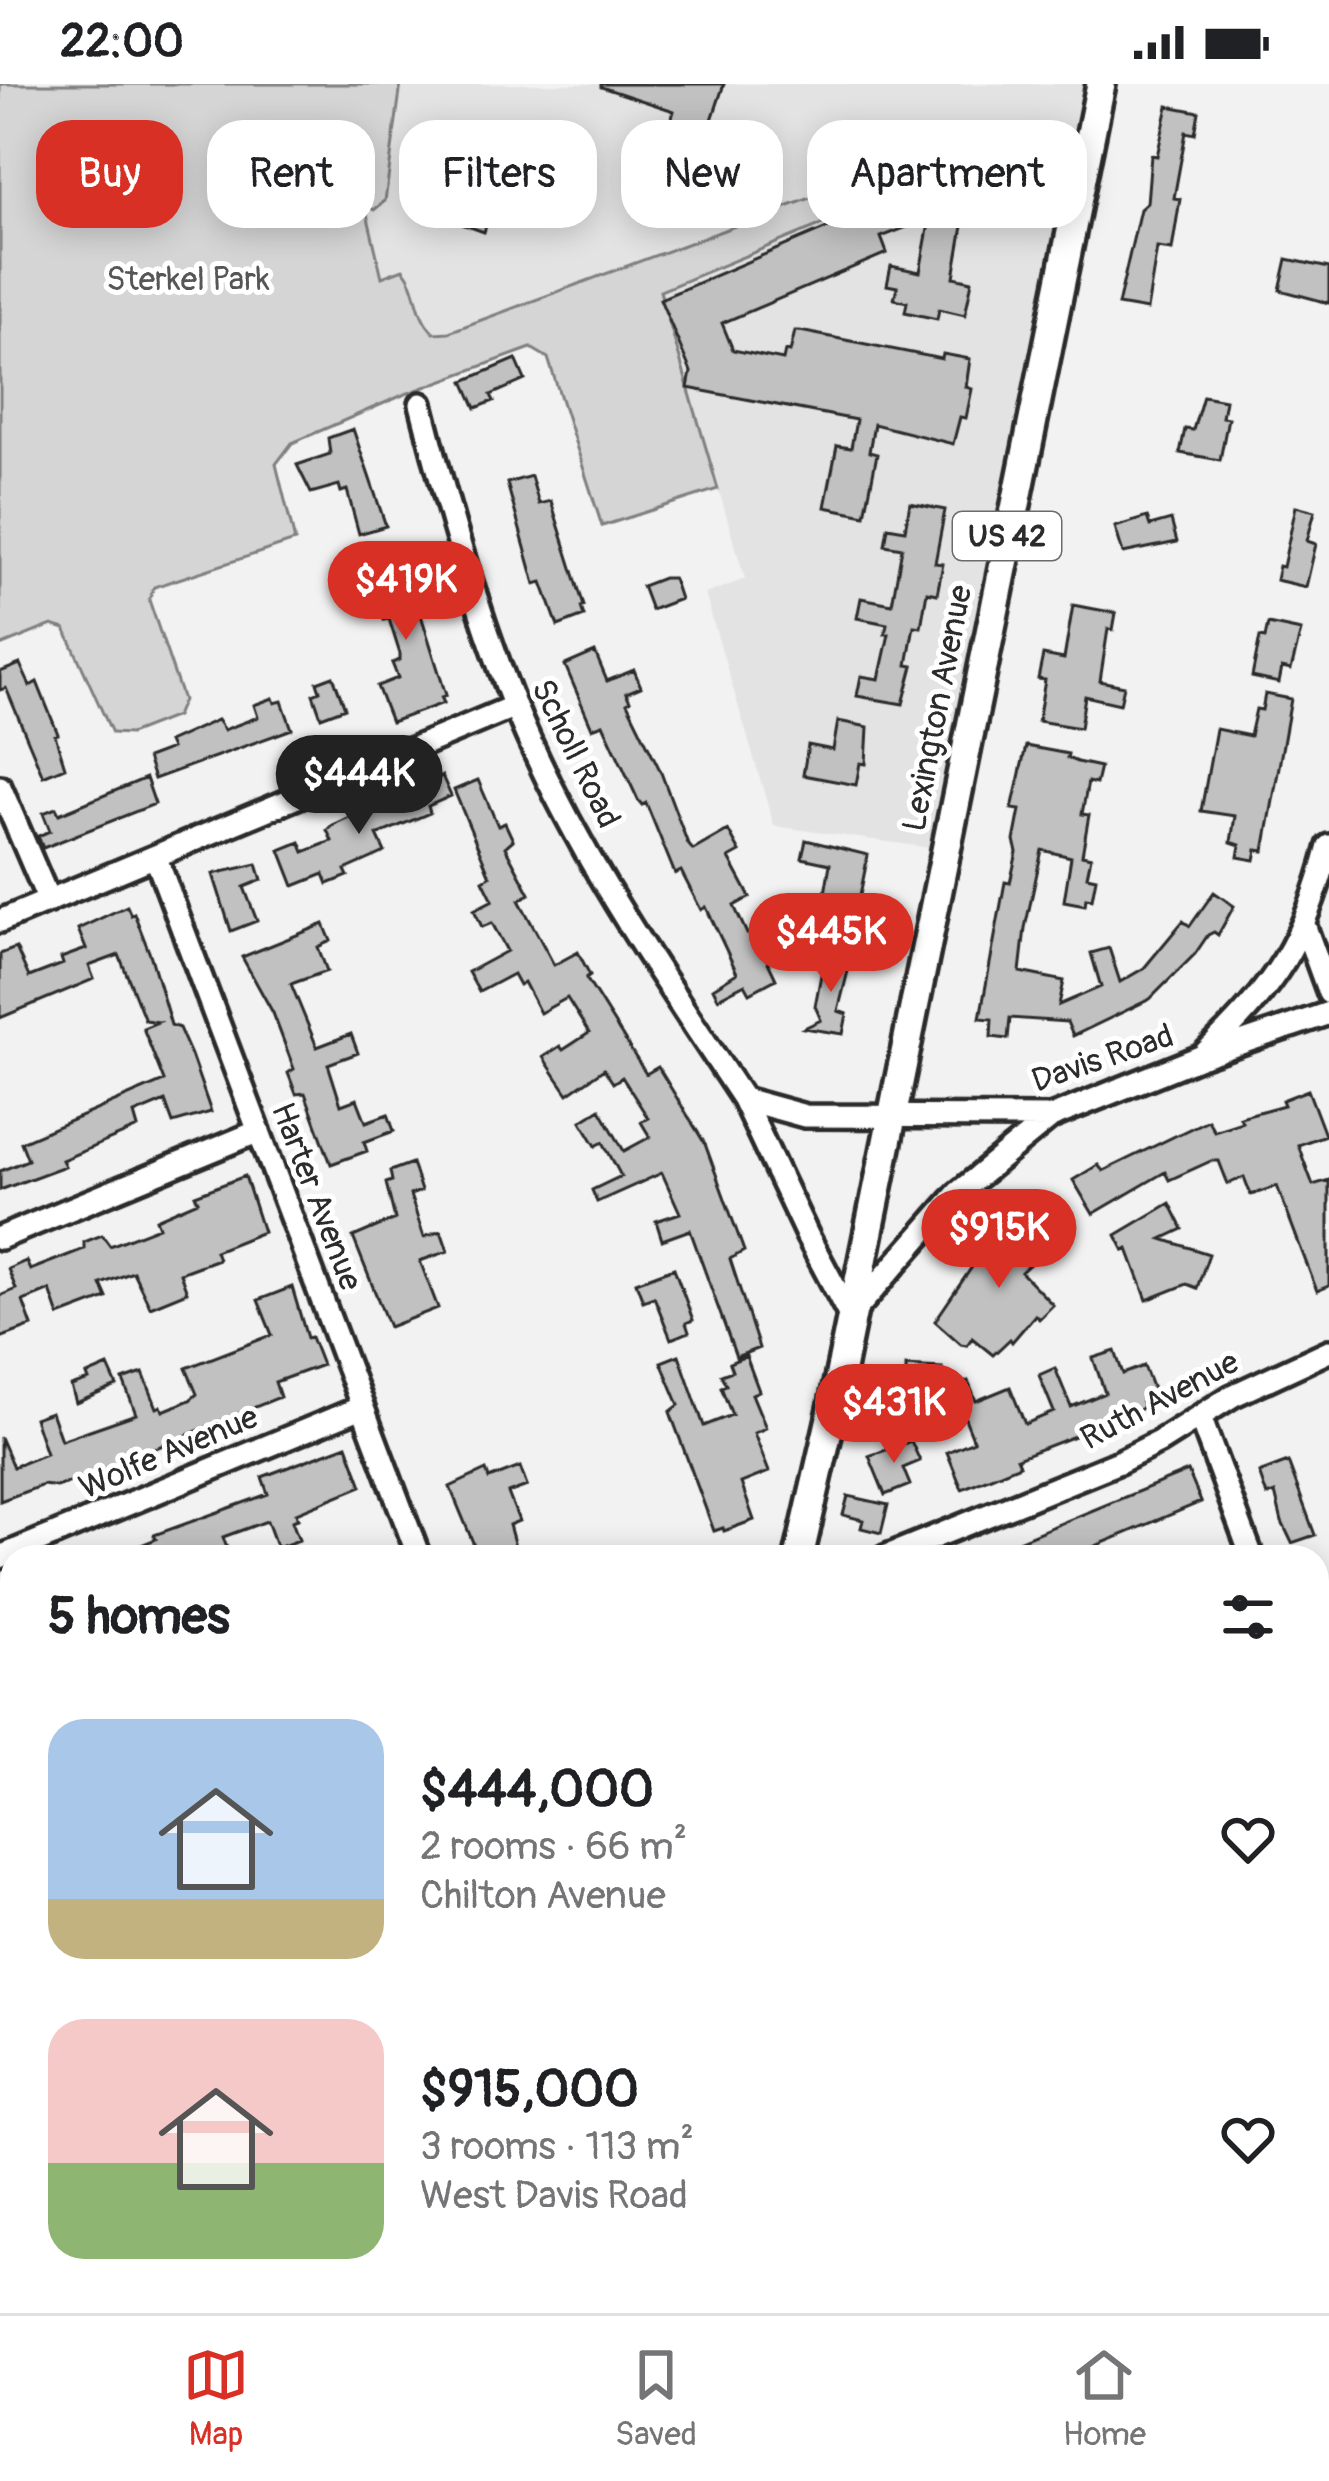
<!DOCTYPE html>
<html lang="en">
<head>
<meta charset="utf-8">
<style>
	body { margin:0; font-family:Pangolin,sans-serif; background:#f2f2f2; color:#202124; height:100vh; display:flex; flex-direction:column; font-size:45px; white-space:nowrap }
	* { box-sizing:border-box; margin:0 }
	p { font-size:39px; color:#757577 }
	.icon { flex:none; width:66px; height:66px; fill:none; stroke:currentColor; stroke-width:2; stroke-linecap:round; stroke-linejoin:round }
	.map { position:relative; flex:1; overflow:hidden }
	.side { position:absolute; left:0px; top:1461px; width:1329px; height:768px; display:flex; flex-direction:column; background:#fff; border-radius:36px 36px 0 0; box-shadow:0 6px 30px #0003 }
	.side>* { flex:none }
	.banner { position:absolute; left:36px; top:36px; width:1257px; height:108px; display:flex; gap:24px }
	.price { position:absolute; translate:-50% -102px; padding:0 27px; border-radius:42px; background:#d93025; color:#fff; font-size:39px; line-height:78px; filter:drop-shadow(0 3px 6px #0008) }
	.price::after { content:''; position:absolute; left:50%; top:72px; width:36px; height:27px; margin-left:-18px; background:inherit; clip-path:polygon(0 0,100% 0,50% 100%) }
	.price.selected { background:#222; color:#fff }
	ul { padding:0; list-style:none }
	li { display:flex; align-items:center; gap:36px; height:300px; padding:0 48px }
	li span { display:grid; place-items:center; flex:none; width:336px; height:240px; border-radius:36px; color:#555 }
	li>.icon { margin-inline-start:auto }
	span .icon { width:144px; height:144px; fill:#fffc; stroke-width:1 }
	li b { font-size:51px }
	h2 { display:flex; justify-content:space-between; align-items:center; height:144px; padding:0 48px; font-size:51px }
	.tag { padding:0 42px; border-radius:36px; background:#fff; box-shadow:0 6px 30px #0003; font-size:42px; line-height:108px }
	.tag.selected { background:#d93025; color:#fff }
	.status { display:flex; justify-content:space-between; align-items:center; height:84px; padding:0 60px; background:#fff; direction:ltr }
	.status svg { height:33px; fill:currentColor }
	.tabs { display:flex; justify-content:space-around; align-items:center; height:168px; border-top:3px solid #e0e0e0; background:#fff; font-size:33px; color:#757577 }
	.tabs a { display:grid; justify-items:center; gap:6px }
	.tabs .selected { color:#d93025 }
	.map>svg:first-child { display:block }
</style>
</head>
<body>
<div class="status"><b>22:00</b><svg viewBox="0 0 49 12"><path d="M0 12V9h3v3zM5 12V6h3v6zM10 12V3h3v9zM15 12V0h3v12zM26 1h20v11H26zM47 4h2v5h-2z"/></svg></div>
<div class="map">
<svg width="1329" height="2229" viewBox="0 0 1329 2229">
	<rect width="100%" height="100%" fill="#f2f2f2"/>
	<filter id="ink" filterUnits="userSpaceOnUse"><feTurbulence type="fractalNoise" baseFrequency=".00833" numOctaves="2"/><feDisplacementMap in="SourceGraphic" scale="24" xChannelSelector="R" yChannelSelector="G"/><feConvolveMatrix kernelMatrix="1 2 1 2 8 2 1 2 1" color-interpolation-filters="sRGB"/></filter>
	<g filter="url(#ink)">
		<path fill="#e3e3e3" d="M401,0H1101L945,766L774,742L705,510L745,495L660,207L1002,66L1004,53L994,46L449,248L434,249L421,236L409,191L382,194L364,119L385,117Z"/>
		<path fill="#d5d5d5" stroke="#808080" stroke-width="3" d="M0,0H401L385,117L374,126L365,121L382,193L403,185C420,205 413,228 434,249L449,248L994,46L1004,53L1002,66L660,207L718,405L602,442L548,274L531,264L403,311L292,359L276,380L295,457L154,503L149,516L183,616L176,632L130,650L112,649L65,545L52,541L0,562Z"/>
		<path fill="#c1c1c1" stroke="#2b2b2b" stroke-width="3" d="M601,0H724L696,84L660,73L674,27L601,3Z
			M1168,22L1199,28L1195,50L1186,48L1174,114L1180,115L1172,166L1157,164L1147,226L1118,221L1140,125L1147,119L1151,71L1157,72Z
			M986,83L1003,125L963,142L954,193L972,197L965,231L939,225L937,235L905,228L907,218L894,215L897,203L887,201L891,182L920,188L930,134L881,153L887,169L722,239L733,266L783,276L785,267L790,268L795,247H800L942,275L943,270L970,275L966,303L972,305L966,334L960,333L953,360L874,340L869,368L877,370L865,431L825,423L837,362L851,364L856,336L688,304L691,288L660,215L904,111L906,118Z
			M473,107L495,114L484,148L462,140Z
			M1287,175L1329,184V219L1280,206Z
			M516,275L525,296L491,311L494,317L476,324L464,297Z
			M1203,312L1225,316L1222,333L1228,334L1220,376L1180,369L1185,345L1193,346Z
			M353,345L386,442L359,450L347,406L341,408L339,401L311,409L297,381L330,370L328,354Z
			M531,392L539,420L551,417L584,522L581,523L584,532L558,542L542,498L535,500L507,399Z
			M910,419L945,426L935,479L943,480L937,510L927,508L921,543L914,542L907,581L913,582L903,620L857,612L861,592L879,595L889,550H885L887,540L857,534L861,514L892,520L902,464L885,461L888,443L905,446Z
			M1296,422L1315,427L1307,457L1316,460L1306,503L1276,496L1279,482L1283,483Z
			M1147,433L1150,442L1171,436L1177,458L1123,469L1115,443Z
			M401,467L446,611L441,613L444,619L391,638L377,602L398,594L392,579L400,576V570L389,535L384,536L370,477Z
			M663,494H673L680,515L651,526L642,502Z
			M1073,521L1116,529L1113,546L1108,545L1100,597L1124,602L1120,620L1085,612L1080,644L1038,637L1045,596L1038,595L1043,571L1064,575Z
			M1268,540L1301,547L1291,586L1282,584L1279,599L1252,593L1260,553L1265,554Z
			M595,568L607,597L634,586L641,603L626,609L630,617L627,619L660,686L688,760L693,766L728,746L740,768L729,774L750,813L734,822L747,850L753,847L776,895L750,909L745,900L718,914L713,904L737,889L706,823L701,826L681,787L675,790L646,719L642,721L638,716L603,640L592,644L565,581Z
			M20,580L30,602L37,598L58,650L55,651L65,683L43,692L6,604L0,606V588Z
			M333,592L345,624L321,633L313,610L320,607L317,598Z
			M1265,610L1291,615L1264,767L1257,766L1255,776L1238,773L1240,761L1231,758L1235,732L1201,727L1216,645L1250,652L1256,625L1262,626Z
			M273,614L275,619L282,617L292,645L154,695L147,674L171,665L168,658L217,636L224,646L258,633L254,621Z
			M838,637L868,643L866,680L860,679L856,701L803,691L808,661L833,666Z
			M1026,662L1068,670L1067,674L1077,678L1100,683L1096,700L1088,698L1082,730L1089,731L1082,771L1091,773L1087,792L1096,794L1092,815L1086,814L1085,821L1064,817L1071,773L1042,766L1025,844L1020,888L1064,897L1059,921L1101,903L1091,869L1109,864L1120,898L1144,884L1183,837L1190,842L1214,808L1234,822L1218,851L1214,848L1208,851L1195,870L1150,915L1073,952L1067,938L1010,934L1008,955L991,953L992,935L980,934L1005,798L1010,799L1017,768L1014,757L1020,726L1012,725Z
			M442,692L451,712L428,722L430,729L377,751L385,768L345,786L348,792L328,800L324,790L294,802L280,766L300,758L304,768L332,757L327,746L332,741L375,721L377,726L429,705L427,699Z
			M146,694L155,720L43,764L38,752L50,747L43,729L56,724L59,730Z
			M478,696L498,742L505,739L513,756L505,763L530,810L519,816L554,881L578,868L590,891L586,894L646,990L658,983L705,1060L744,1167L730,1175L759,1264L736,1273L690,1146L662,1156L656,1137L680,1129L662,1089L597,1118L592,1106L621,1092L603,1058L596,1062L581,1037L600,1025L624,1067L650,1053L641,1038L648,1034L622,993L613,999L604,985L568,1010L557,994L543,973L560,962L563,966L589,949L567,914L540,929L524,898L519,901L513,890L479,908L468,888L507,867L492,839L482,843L474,826L493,816L483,796L490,792L454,706Z
			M806,756L868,771L854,841L842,839L840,849L819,845L830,780L802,774Z
			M257,780L262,796L244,803L257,837L231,847L213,790Z
			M127,822L131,831L134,829L151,873L171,941L179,944L191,971L211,1028L173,1039L165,1017L134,1030L138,1044L62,1076L65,1082L0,1106V1087L28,1076L21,1058L164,997L143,944L158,938L145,936L119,871L89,882L94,895L0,934V870L16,864L29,893L63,880L61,874L86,865L78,845Z
			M324,840L331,857L318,863L327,887L291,900L317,963L351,950L358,969L328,980L341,1021L357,1015L366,1038L388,1030L394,1047L364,1058L367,1067L331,1080L305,1009L296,1010L288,989L294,985L273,929L242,873Z
			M825,870L851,875L838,927L847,930L843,950L804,944L821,936L815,922Z
			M1308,1006L1325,1051L1298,1061L1313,1101L1329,1096V1202L1317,1207L1277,1102L1251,1111L1244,1093L1228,1100L1219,1077H1211L1169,1096L1165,1088L1093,1130L1073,1096L1098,1081L1103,1087L1208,1036L1214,1047L1242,1038L1240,1033L1284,1021L1282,1016Z
			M412,1079L421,1107L410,1111L424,1153L441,1147L448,1167L420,1177L438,1224L389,1243L353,1153L395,1135L386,1099L392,1097L390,1087Z
			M245,1092L263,1148L215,1167L218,1175L180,1189L187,1208L150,1223L133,1188L101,1200L107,1214L59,1232L50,1206L23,1217L32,1242L0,1254V1212L16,1205L8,1185L26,1177L30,1186L84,1165V1158L102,1151L110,1162L159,1143L156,1135L198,1117L195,1111Z
			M1170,1119L1183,1145L1162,1155L1209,1170L1197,1204L1187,1200L1147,1216L1128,1165L1124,1167L1116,1151Z
			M1029,1127L1053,1153L1044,1159L1048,1164L1021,1188L1053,1221L1039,1235L1035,1231L1012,1258L1010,1255L993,1271L972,1254L967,1261L961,1260L935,1237L974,1180L1016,1144L1013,1140Z
			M674,1184L693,1236L686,1239L689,1248L671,1255L654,1213L643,1217L636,1198Z
			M292,1203L307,1254L311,1253L322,1281L275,1298L280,1313L80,1395L56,1403L43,1401L0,1417V1353L13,1383L46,1370L34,1334L51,1328L61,1356L136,1330L123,1296L143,1289L157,1324L161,1322L163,1327L190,1316L197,1310L186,1284L272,1251L258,1216Z
			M1115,1267L1123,1290L1144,1282L1156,1313L1142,1318L1143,1323L1134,1329L1017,1374L1020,1381L962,1405L947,1368L974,1357L960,1322L926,1337L914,1309L906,1308V1282L942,1284L941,1294L948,1295L947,1306L968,1297L976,1317L1010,1303L1025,1340L1054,1328L1039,1291L1055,1284L1071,1323L1105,1309L1093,1274Z
			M679,1271L704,1342L732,1331L721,1303L726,1301L721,1291L732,1287L729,1279L746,1272L759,1307L752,1310L766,1344L754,1349L769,1388L741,1399L754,1436L724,1447L723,1444L714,1447L670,1328L679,1321L661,1278Z
			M108,1282L117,1302L76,1319L71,1302L89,1296L87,1291Z
			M911,1357L920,1377L903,1384L910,1401L885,1411L869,1372Z
			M347,1361L362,1402L296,1429L298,1435L292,1437L299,1456L277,1464L267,1437L223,1453L230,1473H112L156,1455L154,1451L268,1410L262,1393Z
			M1288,1378L1315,1451L1292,1459L1282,1438L1275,1409L1267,1412L1259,1389Z
			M520,1383L527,1402L508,1409L519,1437L509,1441L518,1473H479L450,1403L486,1386L489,1395Z
			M1188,1387L1201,1418L1081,1468L1083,1473H979Z
			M848,1412L888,1421L881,1449L861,1444L863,1436L843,1431Z"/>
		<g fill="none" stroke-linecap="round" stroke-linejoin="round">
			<g stroke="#2b2b2b" stroke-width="30">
				<path id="minor" d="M421,320C447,422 475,521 513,618C570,760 659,888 743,1015L805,1032L1051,1033L1200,973L1329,929
					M0,703L49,817
					M156,774L419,1473
					M0,837L515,622
					M1305,843L1329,909
					M1205,969C1276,900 1304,859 1329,762
					M743,1015L808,1153L850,1232L958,1109L1051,1033
					M0,1154L259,1047
					M1200,1333L1252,1473
					M0,1473L362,1323
					M885,1473L1119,1378L1159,1358L1232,1312L1329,1267
					M1317,1656L1329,1741
					M0,1789L12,1784
					M1317,1875L1329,1744
					M0,2040L12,2069
					M0,2104L12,2100
					M69,2217L73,2229
					M730,2217L735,2229
					M508,2229L537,2217
					M1145,2229L1157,2217"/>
			</g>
			<g stroke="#2b2b2b" stroke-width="36">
				<path id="major" d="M799,1473L833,1325L1101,0
					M625,2229L627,2217"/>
			</g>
			<use href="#minor" stroke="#fff" stroke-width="21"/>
			<use href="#major" stroke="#fff" stroke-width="27"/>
		</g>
	</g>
	<g text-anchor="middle" stroke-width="10" stroke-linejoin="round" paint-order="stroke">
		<rect fill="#fff" stroke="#6b6b6b" stroke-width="3" x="953" y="428" width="108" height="48" rx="9"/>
		<g font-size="30" font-weight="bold" fill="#2b2b2b">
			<text x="1007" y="462">US 42</text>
		</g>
		<g font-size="33" fill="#565656" stroke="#fff">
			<text x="188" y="206">Sterkel Park</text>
		</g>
		<g font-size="33" fill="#2b2b2b" stroke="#fff">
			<text transform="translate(936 624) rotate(-79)" y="12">Lexington Avenue</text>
			<text transform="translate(577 669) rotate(64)" y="12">Scholl Road</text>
			<text transform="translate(1102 973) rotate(-19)" y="12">Davis Road</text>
			<text transform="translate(318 1112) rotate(69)" y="12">Harter Avenue</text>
			<text transform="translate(1159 1315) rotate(-28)" y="12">Ruth Avenue</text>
			<text transform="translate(168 1367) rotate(-23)" y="12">Wolfe Avenue</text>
		</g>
	</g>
</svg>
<b class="price" style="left:406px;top:559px">$419K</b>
<b class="price selected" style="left:359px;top:753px">$444K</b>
<b class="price" style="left:831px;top:911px">$445K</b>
<b class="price" style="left:999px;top:1207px">$915K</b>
<b class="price" style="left:894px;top:1382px">$431K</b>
<div class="banner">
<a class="tag selected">Buy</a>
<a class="tag">Rent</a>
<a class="tag">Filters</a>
<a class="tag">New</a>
<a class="tag">Apartment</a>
</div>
<section class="side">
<h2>5 homes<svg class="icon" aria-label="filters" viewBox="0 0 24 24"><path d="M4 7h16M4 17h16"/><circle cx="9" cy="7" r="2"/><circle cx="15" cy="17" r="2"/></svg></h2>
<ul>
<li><span style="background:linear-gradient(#a9c7e8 75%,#c2b280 0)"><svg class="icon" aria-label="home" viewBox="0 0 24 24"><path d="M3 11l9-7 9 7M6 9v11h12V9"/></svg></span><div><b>$444,000</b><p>2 rooms · 66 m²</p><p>Chilton Avenue</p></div><svg class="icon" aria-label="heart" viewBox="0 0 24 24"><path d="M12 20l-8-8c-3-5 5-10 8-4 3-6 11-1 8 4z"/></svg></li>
<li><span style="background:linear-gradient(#f6c9c9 60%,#8fb573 0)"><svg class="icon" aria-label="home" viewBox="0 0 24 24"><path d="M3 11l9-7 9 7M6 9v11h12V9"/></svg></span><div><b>$915,000</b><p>3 rooms · 113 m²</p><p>West Davis Road</p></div><svg class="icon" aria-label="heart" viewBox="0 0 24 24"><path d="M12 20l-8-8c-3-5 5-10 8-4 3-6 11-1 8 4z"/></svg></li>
</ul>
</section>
</div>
<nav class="tabs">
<a class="selected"><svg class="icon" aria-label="map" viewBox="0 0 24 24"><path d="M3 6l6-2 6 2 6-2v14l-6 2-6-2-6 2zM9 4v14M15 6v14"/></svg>Map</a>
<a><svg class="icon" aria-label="saved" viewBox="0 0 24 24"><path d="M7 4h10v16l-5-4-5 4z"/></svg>Saved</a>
<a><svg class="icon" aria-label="home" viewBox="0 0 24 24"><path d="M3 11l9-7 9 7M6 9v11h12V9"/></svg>Home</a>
</nav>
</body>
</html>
